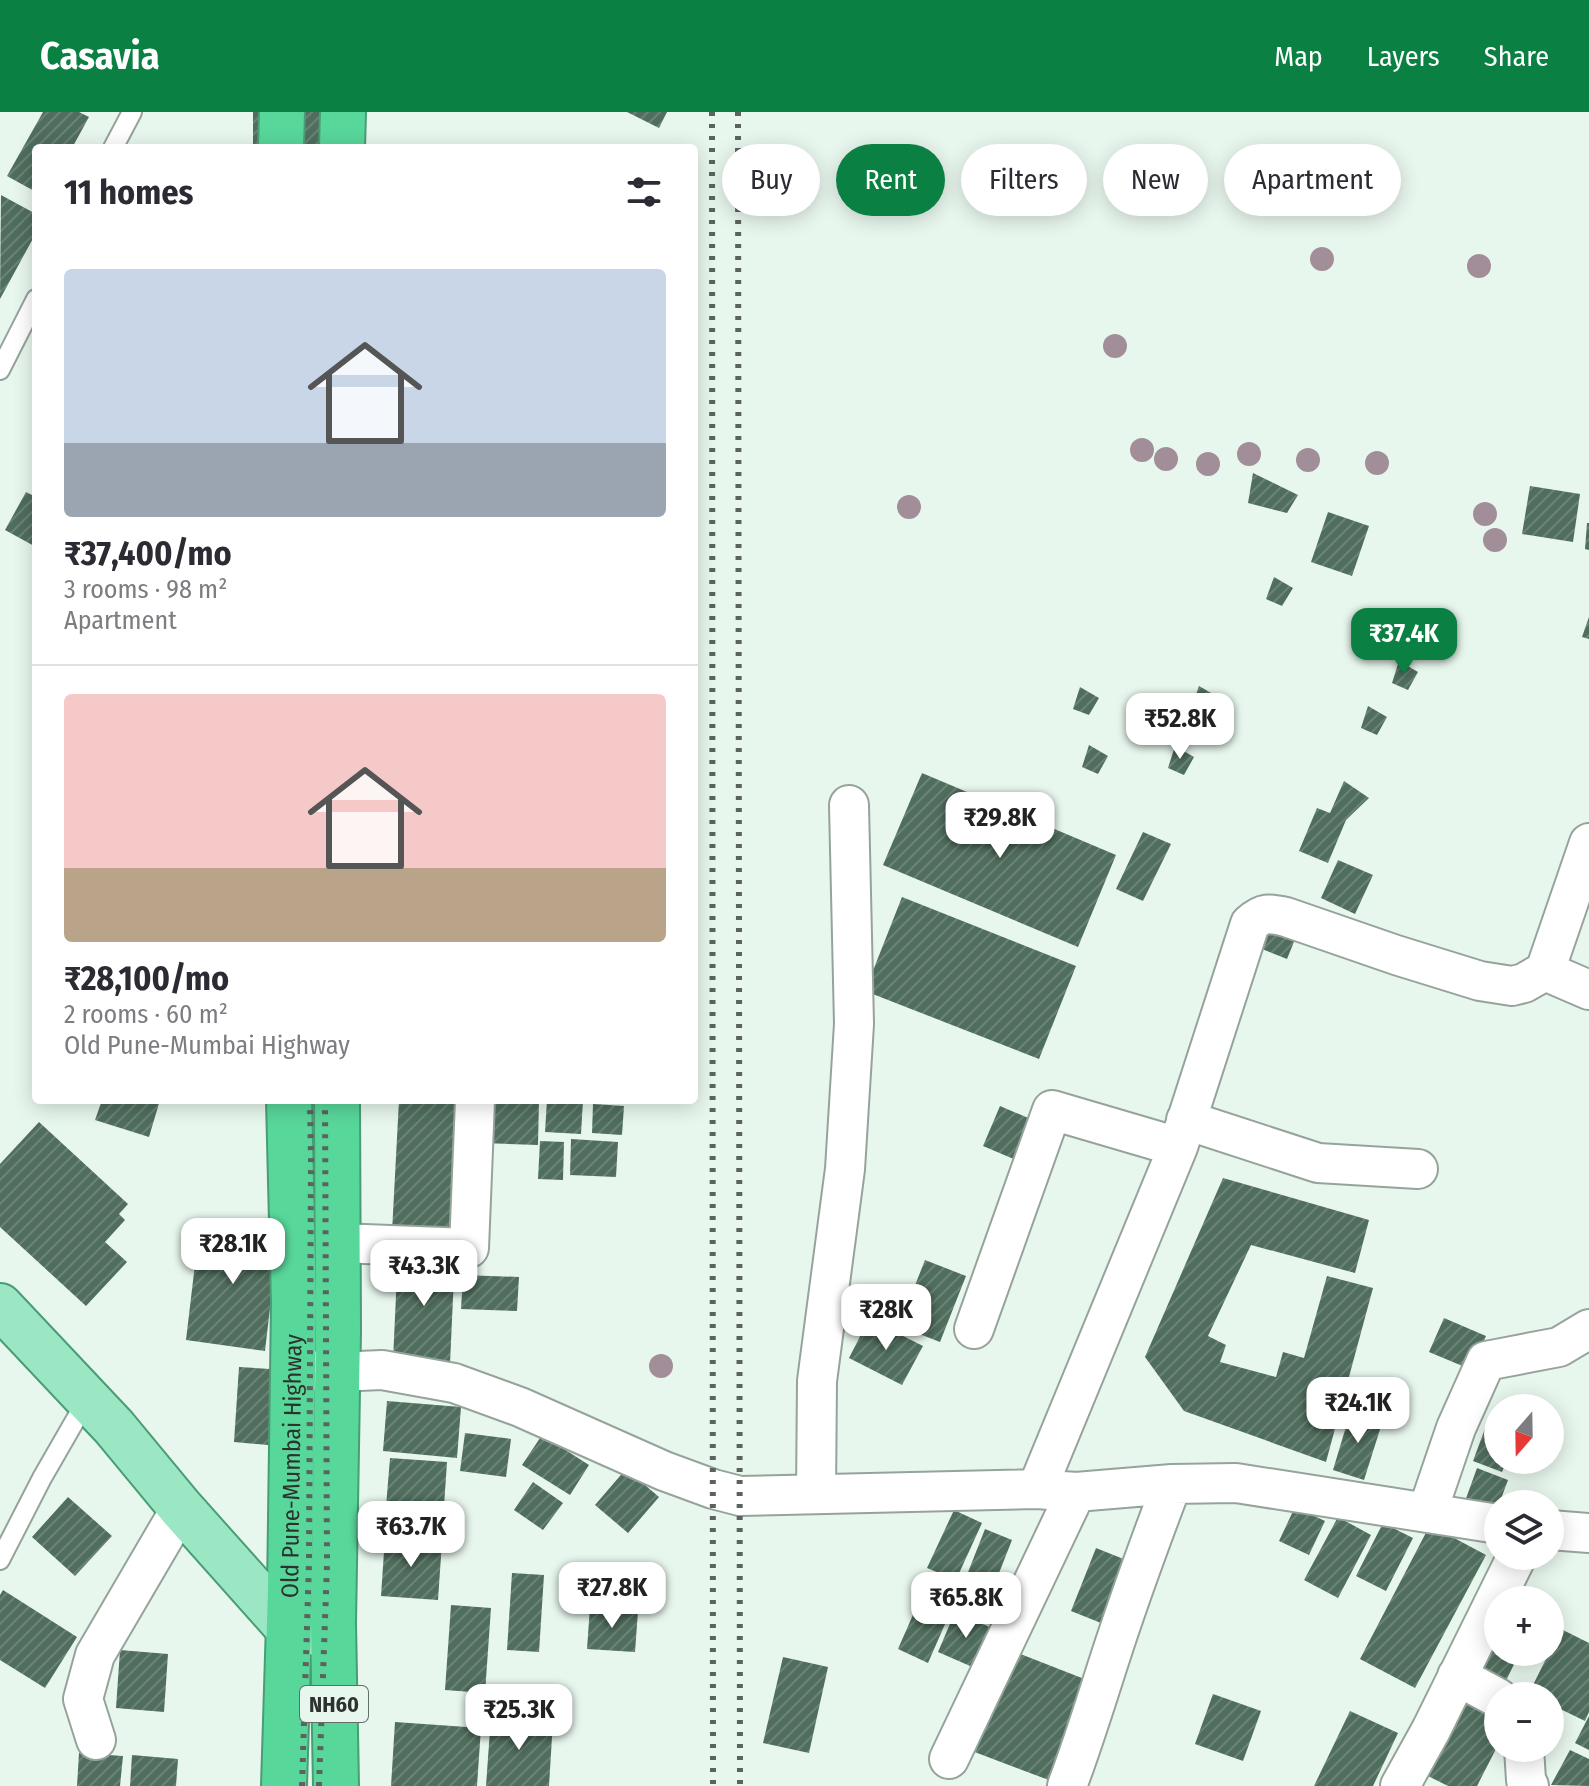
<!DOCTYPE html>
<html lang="en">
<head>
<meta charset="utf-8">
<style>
	body { margin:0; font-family:"Fira Sans Condensed",sans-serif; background:#f2f2f3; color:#2b2b33; height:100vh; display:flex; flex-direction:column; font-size:30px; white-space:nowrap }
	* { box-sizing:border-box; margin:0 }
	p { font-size:26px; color:#7c7c81 }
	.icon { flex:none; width:44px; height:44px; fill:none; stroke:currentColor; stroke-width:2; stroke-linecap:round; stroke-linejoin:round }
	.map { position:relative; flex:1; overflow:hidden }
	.details { position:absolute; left:32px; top:32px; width:666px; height:960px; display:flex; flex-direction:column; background:#fff; border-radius:8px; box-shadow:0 4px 20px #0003 }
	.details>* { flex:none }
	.hud { position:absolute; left:722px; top:32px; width:746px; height:72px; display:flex; gap:16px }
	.needle { width:52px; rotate:200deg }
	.fabs { position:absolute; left:1484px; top:1282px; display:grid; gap:16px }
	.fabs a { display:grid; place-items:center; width:80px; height:80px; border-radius:50%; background:#fff; box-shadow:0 4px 20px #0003; font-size:40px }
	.price { position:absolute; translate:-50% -68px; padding:0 18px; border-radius:16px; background:#fff; color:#222; font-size:26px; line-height:52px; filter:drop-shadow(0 2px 4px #0008) }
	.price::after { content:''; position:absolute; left:50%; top:48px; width:24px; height:18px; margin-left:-12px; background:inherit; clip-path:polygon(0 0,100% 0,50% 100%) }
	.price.on { background:#0b8043; color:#fff }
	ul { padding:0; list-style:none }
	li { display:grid; align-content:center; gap:16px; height:424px; padding:0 32px }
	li+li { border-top:2px solid #e1e1e2 }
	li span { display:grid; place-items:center; height:248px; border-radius:8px; color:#555 }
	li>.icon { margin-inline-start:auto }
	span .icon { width:144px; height:144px; fill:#fffc; stroke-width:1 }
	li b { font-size:34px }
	h2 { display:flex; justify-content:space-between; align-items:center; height:96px; padding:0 32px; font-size:34px }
	.pill { padding:0 28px; border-radius:36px; background:#fff; box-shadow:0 4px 20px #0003; font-size:28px; line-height:72px }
	.pill.on { background:#0b8043; color:#fff }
	header { display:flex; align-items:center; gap:48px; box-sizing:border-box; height:112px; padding:0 40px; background:#0b8043; color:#fff }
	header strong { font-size:38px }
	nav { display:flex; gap:44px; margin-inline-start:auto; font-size:28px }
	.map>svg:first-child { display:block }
</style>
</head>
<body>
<header>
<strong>Casavia</strong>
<nav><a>Map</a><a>Layers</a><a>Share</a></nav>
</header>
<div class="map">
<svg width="1589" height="1674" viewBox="0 0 1589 1674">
	<defs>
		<pattern id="building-hatch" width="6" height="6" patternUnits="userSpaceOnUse" patternTransform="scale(2)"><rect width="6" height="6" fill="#4f6e5d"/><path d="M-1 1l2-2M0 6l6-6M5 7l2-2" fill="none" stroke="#6b8376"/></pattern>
	</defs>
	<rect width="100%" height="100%" fill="#e8f7ee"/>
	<path fill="url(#building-hatch)" d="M43,0H79L89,5L72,36H36V80L7,64Z
		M253,0H361V36H253Z
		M627,0H667L659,16Z
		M1,83L36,102V121L0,187Z
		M1253,361L1298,383L1287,401L1248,391Z
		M1530,374L1580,382L1573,430L1522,422Z
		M26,380L36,385V435L5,418Z
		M1328,400L1369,414L1352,464L1311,450Z
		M1587,411H1589V438L1585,437Z
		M1274,465L1293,476L1282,494L1266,487Z
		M1589,505V527L1582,525Z
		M1399,549L1418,560L1408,578L1392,571Z
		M1199,574L1218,585L1207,603L1191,596Z
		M1080,575L1099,586L1089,603L1073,597Z
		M1368,594L1387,605L1377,623L1361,616Z
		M1089,633L1108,644L1098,662L1082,655Z
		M1175,634L1194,645L1184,663L1168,656Z
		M922,661L1116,743L1078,835L883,753Z
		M1344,669L1369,686L1346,708L1328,751L1299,739L1317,696L1330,701Z
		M1143,720L1171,732L1143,789L1116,777Z
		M1338,748L1373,763L1355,802L1321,786Z
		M902,785L1076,854L1039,947L865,879Z
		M1260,810L1296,825L1287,847L1252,833Z
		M102,988H160L149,1025L95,1008Z
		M399,988H466L459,1124L392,1120Z
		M485,988H539L538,1033L484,1031Z
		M547,988H583L581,1022L545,1020Z
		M593,992L624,994L622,1023L592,1021Z
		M1000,994L1033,1008L1016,1048L983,1034Z
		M39,1010L128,1092L119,1102L125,1108L105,1130L127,1150L86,1194L0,1115V1052Z
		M571,1027L618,1030L616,1065L570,1063Z
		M540,1029L564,1030L563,1068L538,1067Z
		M1223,1066L1369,1108L1355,1161L1251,1133L1208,1224L1226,1233L1220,1250L1276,1265L1283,1240L1304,1246L1327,1164L1373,1176L1326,1350L1184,1299L1145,1245Z
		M200,1110L279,1119L265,1239L186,1228Z
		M398,1139L455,1142L450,1252L393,1249Z
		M925,1148L966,1164L940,1230L899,1214Z
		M463,1163L519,1165L517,1199L461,1197Z
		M1444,1206L1486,1224L1472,1258L1429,1240Z
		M869,1207L923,1234L902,1273L849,1246Z
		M239,1255L286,1258L279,1334L234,1330Z
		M387,1289L461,1295L457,1346L383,1339Z
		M1351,1298L1383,1308L1364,1368L1333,1358Z
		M1486,1314L1498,1319V1348H1507L1502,1360L1473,1349Z
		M465,1321L511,1327L506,1365L460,1359Z
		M542,1323L589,1353L570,1383L522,1353Z
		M390,1346L447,1350L442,1424L384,1419Z
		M1477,1356L1508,1368L1498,1395L1464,1392Z
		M626,1357L659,1385L628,1421L595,1393Z
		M533,1370L563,1391L543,1418L514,1398Z
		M68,1385L112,1424L75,1464L32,1425Z
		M1295,1395L1325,1409L1309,1443L1279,1429Z
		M954,1398L982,1411L956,1468L927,1456Z
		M1338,1405L1371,1423L1338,1486L1304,1468Z
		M1383,1411L1413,1426L1386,1479L1356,1464Z
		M1430,1413L1486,1443L1415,1576L1360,1547Z
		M985,1417L1012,1428L990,1484L963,1473Z
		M385,1425L442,1430L438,1488L381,1484Z
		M1096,1436L1126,1448L1101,1511L1071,1499Z
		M512,1461L544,1463L539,1540L507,1538Z
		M926,1473L956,1487L928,1551L898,1537Z
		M3,1478L77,1525L45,1576L0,1548V1483Z
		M451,1493L491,1496L485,1581L445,1578Z
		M590,1495L638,1499L635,1540L587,1537Z
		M955,1500L994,1517L977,1557L938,1540Z
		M1498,1511V1540H1520L1501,1579L1471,1564Z
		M1561,1517L1589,1531V1600L1585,1609L1550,1592V1584H1535L1529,1581Z
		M120,1538L168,1542L164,1600L116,1596Z
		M1010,1538L1092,1570L1054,1670L972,1639Z
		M783,1545L828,1555L809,1641L763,1631Z
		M1460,1581L1498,1601V1633L1477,1674H1448L1420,1660Z
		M1213,1582L1261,1599L1243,1649L1195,1632Z
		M1350,1599L1398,1621L1373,1674H1314Z
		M491,1604L553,1609L549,1674H486Z
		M1589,1604V1638L1575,1631Z
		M395,1610L481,1616L477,1674H391Z
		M1570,1638L1589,1647V1674L1551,1673Z
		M79,1641L123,1644L120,1674H77Z
		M132,1643L178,1647L176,1674H130Z"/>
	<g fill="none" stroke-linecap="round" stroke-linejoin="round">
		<g stroke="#96a39b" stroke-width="22">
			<path id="lane" d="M113,36L132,0
				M0,258L36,187
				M0,1448L42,1366L88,1286"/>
		</g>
		<g stroke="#96a39b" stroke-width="42">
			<path id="street" d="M1589,731L1545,859L1589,878
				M1186,1008L1318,1051L1418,1057
				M338,1131L469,1136L475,988
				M974,1217L1052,998L1178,1035
				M308,1258L336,1260L382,1258L454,1271L520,1295L664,1359L713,1377L740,1384L1037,1377L1076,1380L1172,1372L1236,1371L1498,1412
				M1037,1377L1178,1035L1250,812C1263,800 1269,801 1286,805L1396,843L1480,869L1512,874L1524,871L1545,859
				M816,1382L817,1269L845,1057L854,912L849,693
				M1427,1401L1456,1316L1486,1249L1559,1235L1589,1217
				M1550,1418L1589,1421
				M1457,1564L1498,1586
				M96,1628L83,1587L95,1543L181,1396
				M1524,1636L1526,1668L1529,1674
				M949,1647L1076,1380
				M1067,1674C1083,1632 1096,1589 1110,1546C1129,1487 1150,1430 1172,1372
				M1400,1674L1431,1618L1517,1444"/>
		</g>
		<g stroke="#499d75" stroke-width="48">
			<path id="primary" d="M0,1194L114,1315L181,1396L288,1516L317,1521"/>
		</g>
		<g stroke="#499d75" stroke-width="48">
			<g id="highway">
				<path d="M281,36L282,0"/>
				<path d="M342,36L343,0"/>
				<path id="s1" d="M284,1674L290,1479L294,1191L289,988"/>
				<path d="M336,1674L333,1510L338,1219L337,988"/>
			</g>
		</g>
		<use href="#lane" stroke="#fff" stroke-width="18"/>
		<use href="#street" stroke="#fff" stroke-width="38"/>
		<use href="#primary" stroke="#9be7c3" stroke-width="44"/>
		<use href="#highway" stroke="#58d79b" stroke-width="44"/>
		<path stroke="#5b635e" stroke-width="6" stroke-dasharray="4 8" stroke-linecap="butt" d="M712,0L713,1674
			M738,0L740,1674
			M302,1674L309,1451L311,1048L310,988
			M319,1674L327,1453L325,988"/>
	</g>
	<g fill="#a28e98">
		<circle cx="1322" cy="147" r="12"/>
		<circle cx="1479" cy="154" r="12"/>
		<circle cx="1115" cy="234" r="12"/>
		<circle cx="1142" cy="338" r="12"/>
		<circle cx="1249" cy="342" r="12"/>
		<circle cx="1166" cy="347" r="12"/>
		<circle cx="1308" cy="348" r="12"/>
		<circle cx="1377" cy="351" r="12"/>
		<circle cx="1208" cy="352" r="12"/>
		<circle cx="909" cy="395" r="12"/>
		<circle cx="1485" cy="402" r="12"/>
		<circle cx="1495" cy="428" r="12"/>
		<circle cx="661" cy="1254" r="12"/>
	</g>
	<g text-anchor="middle" stroke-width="8" stroke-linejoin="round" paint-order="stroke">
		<rect fill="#e8f7ee" stroke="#656d68" stroke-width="2" x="300" y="1574" width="68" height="36" rx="6"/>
		<g font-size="22" font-weight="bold" fill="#2d322f">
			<text x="334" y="1600">NH60</text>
		</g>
		<g font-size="24" fill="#2d322f" stroke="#e8f7ee">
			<text dy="8" stroke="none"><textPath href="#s1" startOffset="320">Old Pune-Mumbai Highway</textPath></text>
		</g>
	</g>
</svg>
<div class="fabs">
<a><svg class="needle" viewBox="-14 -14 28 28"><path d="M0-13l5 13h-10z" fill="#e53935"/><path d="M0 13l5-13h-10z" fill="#7c7c81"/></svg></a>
<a><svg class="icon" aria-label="layers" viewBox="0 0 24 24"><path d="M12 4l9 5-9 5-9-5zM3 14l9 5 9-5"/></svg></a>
<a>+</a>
<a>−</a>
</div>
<b class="price on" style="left:1404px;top:564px">₹37.4K</b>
<b class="price" style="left:1180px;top:649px">₹52.8K</b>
<b class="price" style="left:1000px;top:748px">₹29.8K</b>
<b class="price" style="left:233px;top:1174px">₹28.1K</b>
<b class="price" style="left:424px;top:1196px">₹43.3K</b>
<b class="price" style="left:886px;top:1240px">₹28K</b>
<b class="price" style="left:1358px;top:1333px">₹24.1K</b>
<b class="price" style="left:411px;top:1457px">₹63.7K</b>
<b class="price" style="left:612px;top:1518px">₹27.8K</b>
<b class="price" style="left:966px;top:1528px">₹65.8K</b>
<b class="price" style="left:519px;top:1640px">₹25.3K</b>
<div class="hud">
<a class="pill">Buy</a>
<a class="pill on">Rent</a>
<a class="pill">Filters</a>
<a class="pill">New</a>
<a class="pill">Apartment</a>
</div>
<section class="details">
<h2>11 homes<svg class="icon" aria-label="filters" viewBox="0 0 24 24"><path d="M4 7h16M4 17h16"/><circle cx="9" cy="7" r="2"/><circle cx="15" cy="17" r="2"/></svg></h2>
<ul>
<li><span style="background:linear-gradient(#c9d6e8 70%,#9aa5b1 0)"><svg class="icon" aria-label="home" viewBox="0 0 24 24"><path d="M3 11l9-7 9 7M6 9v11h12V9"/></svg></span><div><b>₹37,400/mo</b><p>3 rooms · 98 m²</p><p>Apartment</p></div></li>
<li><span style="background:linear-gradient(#f6c9c9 70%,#b9a48a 0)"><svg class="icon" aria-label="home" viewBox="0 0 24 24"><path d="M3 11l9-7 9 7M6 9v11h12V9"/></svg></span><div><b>₹28,100/mo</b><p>2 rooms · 60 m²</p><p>Old Pune-Mumbai Highway</p></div></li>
</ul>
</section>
</div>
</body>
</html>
